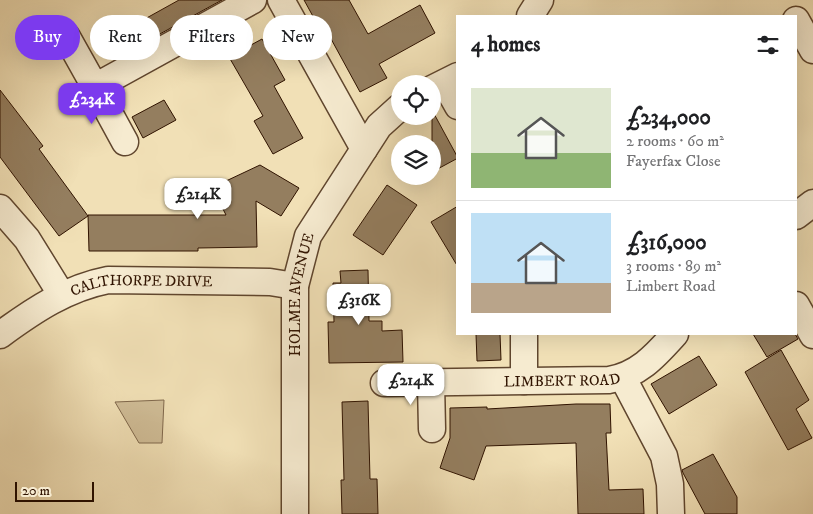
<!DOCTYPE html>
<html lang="en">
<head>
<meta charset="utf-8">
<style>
	body { margin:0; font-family:"IM FELL DW Pica",serif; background:#f2f2f2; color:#202124; height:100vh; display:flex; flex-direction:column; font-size:19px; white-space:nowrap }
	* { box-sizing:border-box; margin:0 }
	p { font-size:16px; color:#757577 }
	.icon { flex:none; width:28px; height:28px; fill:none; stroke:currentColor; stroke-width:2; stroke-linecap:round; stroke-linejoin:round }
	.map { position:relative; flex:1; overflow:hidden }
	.sheet { position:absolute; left:456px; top:15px; width:341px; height:320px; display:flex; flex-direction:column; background:#fff; border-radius:0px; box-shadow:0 5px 20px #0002 }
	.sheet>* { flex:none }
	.hud { position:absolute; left:15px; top:15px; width:366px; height:45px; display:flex; gap:10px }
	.controls { position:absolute; left:391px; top:75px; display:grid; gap:10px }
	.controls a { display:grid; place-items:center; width:50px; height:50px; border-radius:50%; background:#fff; box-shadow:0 5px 20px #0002; font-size:25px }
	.scale { position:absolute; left:15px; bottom:12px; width:79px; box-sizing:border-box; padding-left:5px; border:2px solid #301300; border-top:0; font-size:14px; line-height:18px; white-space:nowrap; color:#301300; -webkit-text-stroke:4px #f6ebd0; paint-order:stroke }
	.price { position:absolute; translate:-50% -42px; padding:0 11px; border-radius:10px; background:#fff; color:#222; font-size:16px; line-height:32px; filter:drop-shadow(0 1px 2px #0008) }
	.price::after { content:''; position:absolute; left:50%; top:30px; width:15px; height:11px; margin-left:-8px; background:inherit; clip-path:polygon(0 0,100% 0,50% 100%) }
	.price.on { background:#7c3aed; color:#fff }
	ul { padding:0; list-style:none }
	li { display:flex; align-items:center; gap:15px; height:125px; padding:0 15px }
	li+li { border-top:1px solid #e0e0e0 }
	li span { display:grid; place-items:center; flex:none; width:140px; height:100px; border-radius:0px; color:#555 }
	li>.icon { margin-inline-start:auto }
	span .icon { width:60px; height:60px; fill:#fffc; stroke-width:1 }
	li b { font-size:21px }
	h2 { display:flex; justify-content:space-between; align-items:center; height:60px; padding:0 15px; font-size:21px }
	.tag { padding:0 18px; border-radius:22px; background:#fff; box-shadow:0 5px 20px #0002; font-size:18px; line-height:45px }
	.tag.on { background:#7c3aed; color:#fff }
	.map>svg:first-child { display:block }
</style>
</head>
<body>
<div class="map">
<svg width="813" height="514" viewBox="0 0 813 514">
	<rect width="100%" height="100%" fill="#f1e0b6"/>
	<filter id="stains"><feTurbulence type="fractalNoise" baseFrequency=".004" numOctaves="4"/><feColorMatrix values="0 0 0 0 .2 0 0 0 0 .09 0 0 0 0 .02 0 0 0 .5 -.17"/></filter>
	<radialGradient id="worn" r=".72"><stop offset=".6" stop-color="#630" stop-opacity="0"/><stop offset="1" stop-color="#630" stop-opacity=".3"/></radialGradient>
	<path fill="#d0bd97" stroke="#80684c" d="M164,400L162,443H139L115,402Z"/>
	<path fill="#947e5f" stroke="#301300" d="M179,0H222L116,58L107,40Z
		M304,0H349L368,34L420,5L435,33L379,64L387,78L360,92L330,37L326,40Z
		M262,39L285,80L274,86L303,138L273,154L254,121L263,116L229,57Z
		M0,90L43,146L39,149L88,216L59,236L0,157Z
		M164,100L176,120L143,138L132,117Z
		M432,110L458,158L432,172Z
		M260,165L299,188L281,216L256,201L257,247L198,248V251H89L88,215H226L214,191L228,184L226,181Z
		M387,185L417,205L383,255L353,235Z
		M458,206V267L431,222Z
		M368,270L369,321H382V331L402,330L403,362L329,363L328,322H334L333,283H341L340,271Z
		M476,334H500L501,360L477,361Z
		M753,334H795L798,339L767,357Z
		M781,350L809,400L796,409L812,438L788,450L745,372Z
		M699,356L717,385L669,414L651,384Z
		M368,401L370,479H377L378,514H342L341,480H344L342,402Z
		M576,404H610L611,433H606L609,490L643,489L644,514H578L576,443L486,446L474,480L440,468L450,438V408L487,407V409Z
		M713,454L737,497V514H705L683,473L682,470Z"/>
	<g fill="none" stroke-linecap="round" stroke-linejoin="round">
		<g stroke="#60462e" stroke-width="29">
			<g id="minor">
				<path d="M281,0L364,149"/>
				<path d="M530,16L540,0"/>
				<path d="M796,20L813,50"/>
				<path d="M67,37L95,87L253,0"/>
				<path d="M445,83L458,106"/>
				<path d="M95,87L125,142"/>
				<path d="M432,89L458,76"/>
				<path d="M0,208L27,239L61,294"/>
				<path d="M796,216L813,203"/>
				<path d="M796,305L813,335"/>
				<path id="s1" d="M0,335C34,310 67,288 108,280L270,282L295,286"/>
				<path d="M623,378L664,456L670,484L671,514"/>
				<path d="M524,381V334"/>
				<path id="s2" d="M384,383L609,380C639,375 656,355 675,334"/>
				<path d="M431,383L432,429"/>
				<path id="s3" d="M295,514V286L308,236L379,126L400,107"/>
			</g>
		</g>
		<use href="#minor" stroke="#f6ebd0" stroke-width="26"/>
	</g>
	<g text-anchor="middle" stroke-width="4.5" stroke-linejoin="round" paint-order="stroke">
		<g font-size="15" fill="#301300" stroke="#f6ebd0">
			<text dy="5" stroke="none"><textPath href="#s1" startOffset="155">CALTHORPE DRIVE</textPath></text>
			<text dy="5" stroke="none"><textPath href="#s3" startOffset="220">HOLME AVENUE</textPath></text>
			<text dy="5" stroke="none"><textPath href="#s2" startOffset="178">LIMBERT ROAD</textPath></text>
		</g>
	</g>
	<rect width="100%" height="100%" filter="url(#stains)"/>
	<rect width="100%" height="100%" fill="url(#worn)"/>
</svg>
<div class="controls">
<a><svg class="icon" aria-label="locate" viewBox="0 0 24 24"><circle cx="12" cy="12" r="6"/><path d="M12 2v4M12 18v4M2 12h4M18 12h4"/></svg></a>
<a><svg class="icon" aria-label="layers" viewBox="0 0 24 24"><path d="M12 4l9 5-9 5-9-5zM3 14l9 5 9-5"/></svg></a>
</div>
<div class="scale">20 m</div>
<b class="price on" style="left:92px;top:125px">£234K</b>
<b class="price" style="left:198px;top:220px">£214K</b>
<b class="price" style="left:359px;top:326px">£316K</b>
<b class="price" style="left:411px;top:406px">£214K</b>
<div class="hud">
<a class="tag on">Buy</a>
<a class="tag">Rent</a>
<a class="tag">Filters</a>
<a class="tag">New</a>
</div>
<section class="sheet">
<h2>4 homes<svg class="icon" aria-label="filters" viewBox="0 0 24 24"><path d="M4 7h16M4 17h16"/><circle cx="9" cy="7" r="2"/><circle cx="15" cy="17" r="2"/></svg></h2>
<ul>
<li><span style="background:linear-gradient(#dfe7d0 65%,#8fb573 0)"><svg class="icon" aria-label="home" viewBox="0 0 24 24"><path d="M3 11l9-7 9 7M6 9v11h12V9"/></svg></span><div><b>£234,000</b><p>2 rooms · 60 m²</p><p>Fayerfax Close</p></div></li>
<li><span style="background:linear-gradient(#bfe0f5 70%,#b9a48a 0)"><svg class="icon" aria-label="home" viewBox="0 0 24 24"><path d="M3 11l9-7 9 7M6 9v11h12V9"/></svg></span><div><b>£316,000</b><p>3 rooms · 89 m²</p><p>Limbert Road</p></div></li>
</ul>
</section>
</div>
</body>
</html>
